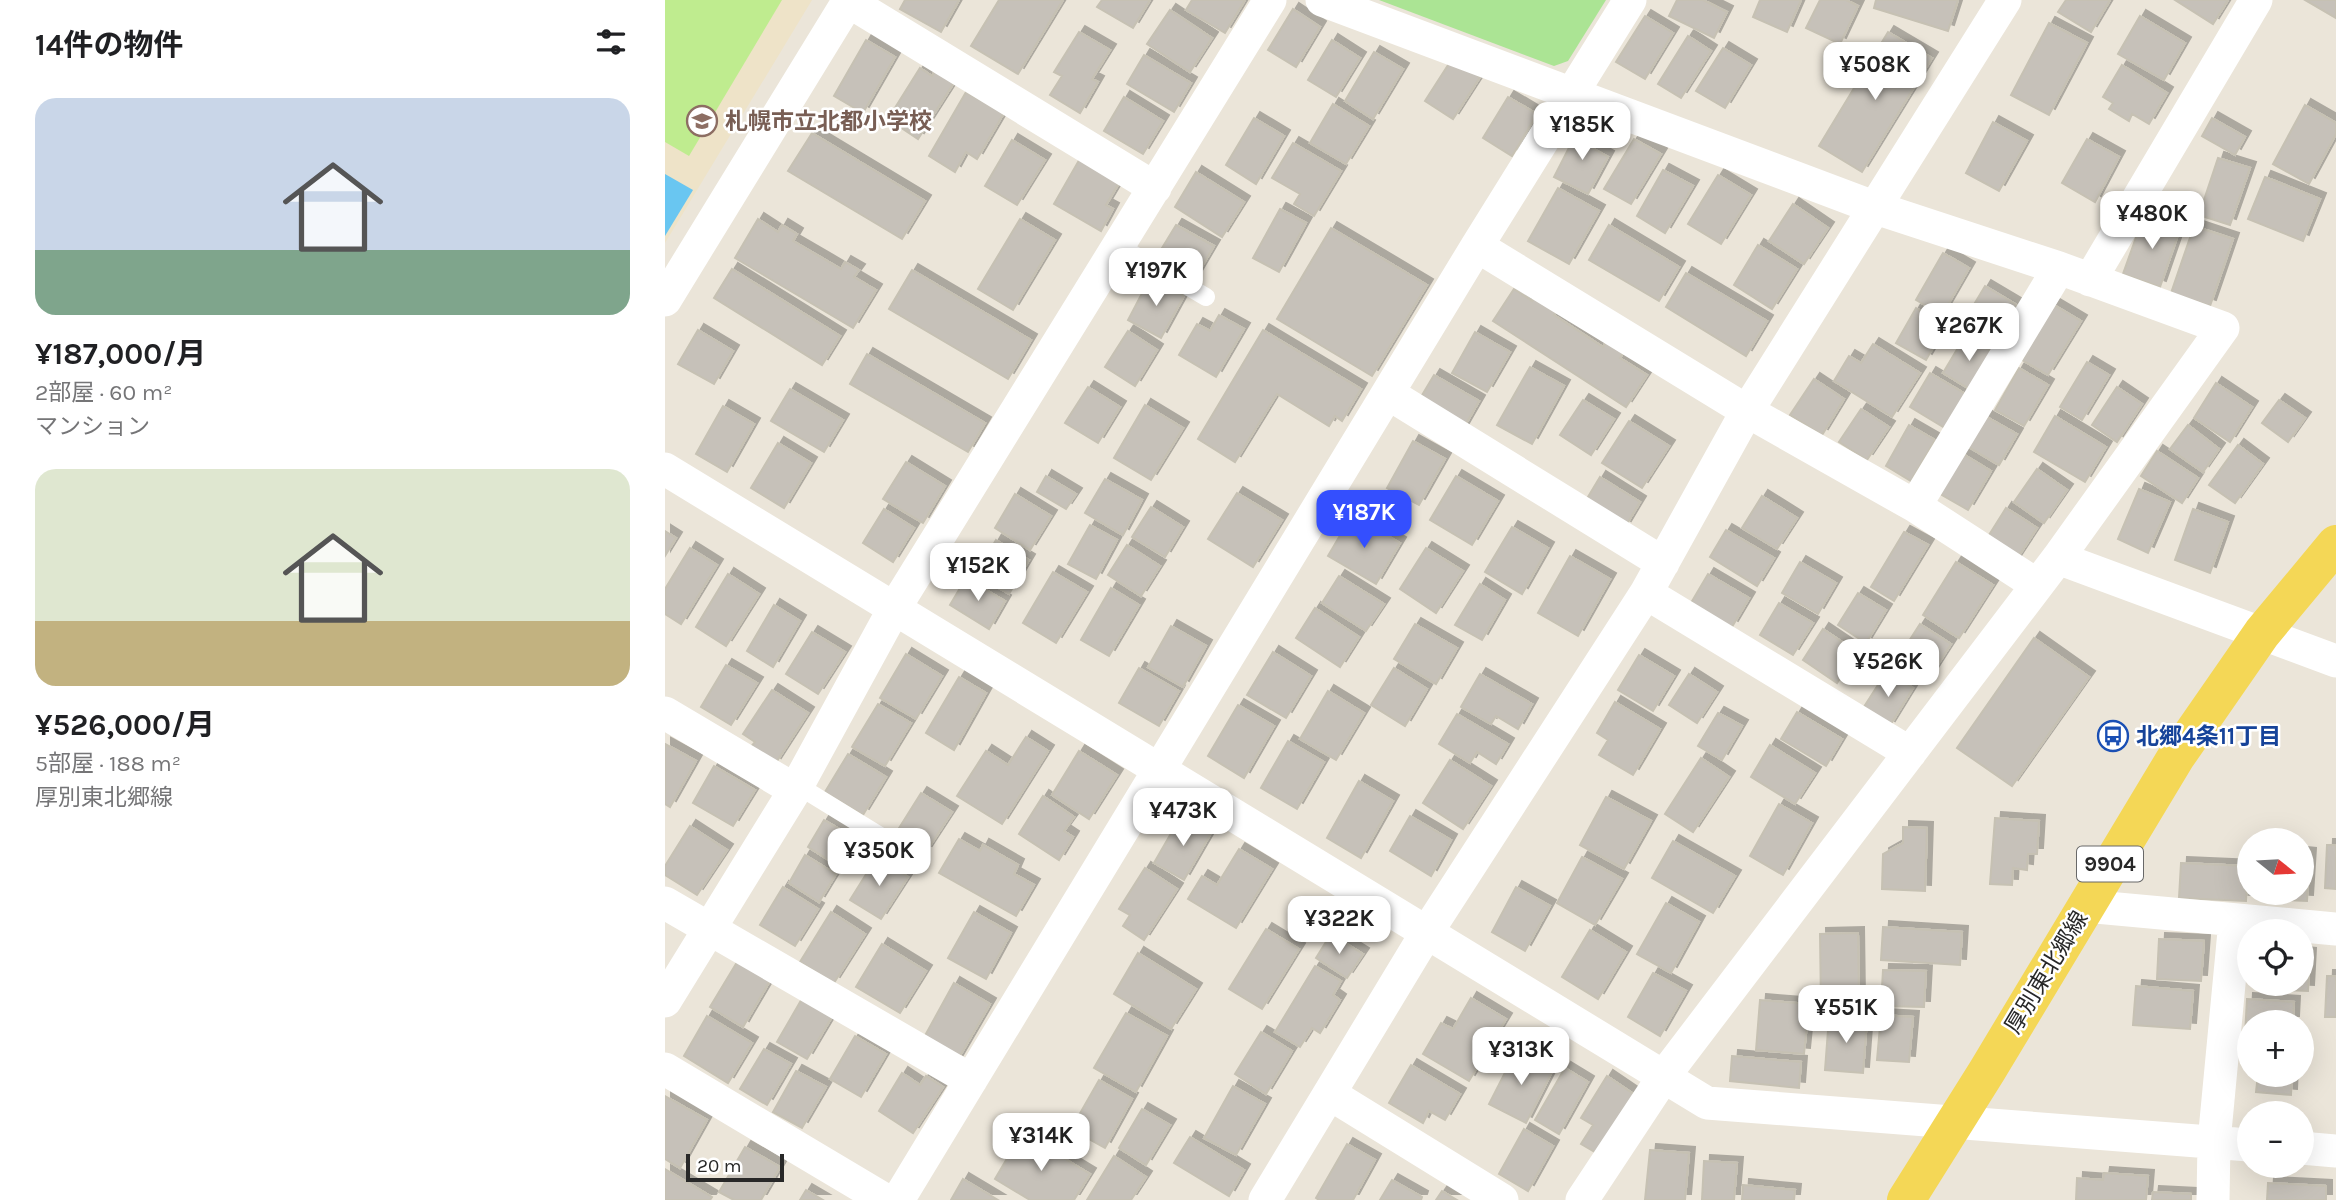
<!DOCTYPE html>
<html lang="ja">
<head>
<meta charset="utf-8">
<style>
	body { margin:0; font-family:Karla,"Noto Sans JP",sans-serif; background:#f2f2f2; color:#202124; height:100vh; display:flex; flex-direction:column; font-size:26px; white-space:nowrap }
	* { box-sizing:border-box; margin:0 }
	p { font-size:23px; color:#757577 }
	.icon { flex:none; width:38px; height:38px; fill:none; stroke:currentColor; stroke-width:2; stroke-linecap:round; stroke-linejoin:round }
	.map { position:relative; flex:1; overflow:hidden }
	.details { display:flex; flex-direction:column; background:#fff; width:665px }
	.details>* { flex:none }
	.needle { width:46px; rotate:108deg }
	.buttons { position:absolute; left:1572px; top:828px; display:grid; gap:14px }
	.buttons a { display:grid; place-items:center; width:77px; height:77px; border-radius:50%; background:#fff; box-shadow:0 7px 28px #0002; font-size:35px }
	.scale { position:absolute; left:21px; bottom:18px; width:98px; box-sizing:border-box; padding-left:7px; border:4px solid #282828; border-top:0; font-size:19px; line-height:24px; white-space:nowrap; color:#282828; -webkit-text-stroke:5px #fff; paint-order:stroke }
	.price { position:absolute; translate:-50% -60px; padding:0 16px; border-radius:14px; background:#fff; color:#222; font-size:23px; line-height:46px; filter:drop-shadow(0 2px 4px #0008) }
	.price::after { content:''; position:absolute; left:50%; top:42px; width:21px; height:16px; margin-left:-10px; background:inherit; clip-path:polygon(0 0,100% 0,50% 100%) }
	.price.selected { background:#344ffe; color:#fff }
	ul { padding:0; list-style:none }
	li { display:grid; align-content:center; gap:14px; height:371px; padding:0 35px }
	li span { display:grid; place-items:center; height:217px; border-radius:21px; color:#555 }
	li>.icon { margin-inline-start:auto }
	span .icon { width:126px; height:126px; fill:#fffc; stroke-width:1 }
	li b { font-size:30px }
	h2 { display:flex; justify-content:space-between; align-items:center; height:84px; padding:0 35px; font-size:30px }
	main { display:flex; flex:1; min-height:0 }
	.map>svg:first-child { display:block }
</style>
</head>
<body>
<main>
<section class="details">
<h2>14件の物件<svg class="icon" aria-label="filters" viewBox="0 0 24 24"><path d="M4 7h16M4 17h16"/><circle cx="9" cy="7" r="2"/><circle cx="15" cy="17" r="2"/></svg></h2>
<ul>
<li><span style="background:linear-gradient(#c9d6e8 70%,#7fa58c 0)"><svg class="icon" aria-label="home" viewBox="0 0 24 24"><path d="M3 11l9-7 9 7M6 9v11h12V9"/></svg></span><div><b>¥187,000/月</b><p>2部屋 · 60 m²</p><p>マンション</p></div></li>
<li><span style="background:linear-gradient(#dfe7d0 70%,#c2b280 0)"><svg class="icon" aria-label="home" viewBox="0 0 24 24"><path d="M3 11l9-7 9 7M6 9v11h12V9"/></svg></span><div><b>¥526,000/月</b><p>5部屋 · 188 m²</p><p>厚別東北郷線</p></div></li>
</ul>
</section>
<div class="map">
<svg width="1671" height="1200" viewBox="0 0 1671 1200">
	<defs>
		<filter id="shadow"><feDropShadow dx="6" dy="-6" stdDeviation="0" flood-color="#0004"/></filter>
	</defs>
	<rect width="100%" height="100%" fill="#ebe5d9"/>
	<path fill="#eee3c8" d="M0,0H147L0,243Z"/>
	<path fill="#abe494" d="M714,0H941L903,61L889,66Z"/>
	<path fill="#bfec8f" d="M0,0H117L24,156L0,142Z"/>
	<path fill="#69c6f1" d="M0,174L28,190L0,236Z"/>
	<path fill="#c6c1b9" stroke="#c6c1b3" stroke-width="2" filter="url(#shadow)" d="M240,0H294L276,32L235,9Z
		M334,0H398L353,74L306,46Z
		M437,0H485L468,28L432,7Z
		M527,0H580L560,33L521,10Z
		M1012,0H1038L1062,12L1049,38L1004,16Z
		M1095,0H1136L1122,32L1088,17Z
		M1155,0H1181L1193,6L1175,44L1141,28Z
		M1211,0H1293L1283,31L1209,8Z
		M1401,0H1445L1426,32L1393,12Z
		M1510,0H1563L1548,24Z
		M1640,0H1671V18Z
		M628,9L655,27L631,67L603,50Z
		M505,10L547,38L525,72L482,44Z
		M980,16L1008,33L980,79L951,62Z
		M1475,16L1520,43L1499,80L1453,54Z
		M1384,23L1422,43L1384,115L1346,95Z
		M414,32L445,50L427,79L433,82L415,113L385,95L397,76L389,72Z
		M1223,32L1267,58L1197,172L1154,146Z
		M1023,36L1046,51L1016,98L993,84Z
		M201,40L230,57L198,113L169,96Z
		M667,40L695,58L671,97L643,80Z
		M1058,48L1086,65L1060,108L1031,91Z
		M709,52L738,69L708,119L680,101Z
		M479,55L526,83L509,112L462,84Z
		M787,59L815,77L788,119L760,101Z
		M1457,65L1502,93L1484,124L1467,114L1464,121L1444,109L1448,103L1438,97Z
		M255,68L267,76L271,69L290,81L253,139L223,119Z
		M301,92L339,113L312,159L301,152L290,172L264,156Z
		M459,97L498,121L478,154L439,131Z
		M843,97L872,114L847,156L818,138Z
		M668,104L704,126L681,164L645,143Z
		M1640,105L1671,123V134L1644,184L1608,164Z
		M589,118L619,136L591,184L561,165Z
		M1547,118L1580,137L1570,155L1537,136Z
		M1328,122L1362,141L1334,191L1301,173Z
		M915,126L936,137L929,149L943,157L923,194L889,177Z
		M147,133L260,201L237,239L123,171Z
		M969,139L996,154L966,204L939,189Z
		M1422,139L1454,157L1430,202L1397,183Z
		M347,140L380,160L352,205L320,186Z
		M628,143L676,171L649,216L629,204L635,194L607,178Z
		M417,155L457,178L441,205L448,209L436,231L389,204Z
		M1553,158L1585,168L1565,225L1534,215Z
		M998,170L1028,186L1000,233L972,216Z
		M531,172L579,202L557,237L510,207Z
		M1053,175L1086,195L1056,244L1023,224Z
		M1600,177L1655,199L1638,241L1583,219Z
		M893,188L934,211L904,264L863,241Z
		M1128,204L1163,228L1139,264L1104,241Z
		M615,209L641,223L614,272L588,258Z
		M1479,215L1515,229L1495,287L1458,274Z
		M93,219L113,232L117,225L132,234L128,241L176,269L180,262L194,270L189,277L211,290L188,328L70,258Z
		M355,219L390,240L348,310L313,289Z
		M511,225L549,246L529,280L491,258Z
		M944,225L1014,267L994,301L924,260Z
		M1529,226L1568,239L1545,306L1506,293Z
		M666,228L762,285L707,376L612,319Z
		M1093,245L1132,269L1107,309L1069,285Z
		M1278,253L1304,268L1277,315L1251,300Z
		M67,269L175,336L157,365L49,298Z
		M247,270L366,340L343,379L224,309Z
		M1021,273L1102,321L1081,356L1001,307Z
		M485,278L519,296L496,338L463,320Z
		M1320,286L1352,305L1329,342L1298,323Z
		M849,289L867,301L875,290L896,304L889,315L938,347L945,335L962,347L955,358L982,375L961,407L828,321Z
		M1389,305L1416,321L1383,375L1357,360Z
		M1251,308L1281,325L1261,360L1231,343Z
		M554,315L579,329L551,377L514,355L532,324L545,331Z
		M33,330L68,351L49,384L13,364Z
		M598,330L696,389L677,421L670,416L664,426L612,394L570,462L533,439Z
		M463,331L492,350L470,386L440,367Z
		M810,332L845,352L822,392L787,373Z
		M1300,336L1329,353L1308,391L1278,373Z
		M1208,344L1255,373L1227,417L1169,381L1184,356L1196,363Z
		M202,354L320,423L303,452L185,384Z
		M1422,362L1444,375L1417,420L1395,407Z
		M865,367L899,386L867,444L832,425Z
		M1354,368L1383,385L1359,426L1330,410Z
		M1265,373L1304,396L1283,430L1245,407Z
		M769,375L814,401L798,429L753,402Z
		M1149,379L1179,399L1157,435L1125,415Z
		M1551,383L1587,407L1565,442L1529,418Z
		M423,387L455,407L433,443L400,423Z
		M1452,387L1477,404L1452,442L1427,425Z
		M125,389L178,420L159,452L106,421Z
		M918,400L949,419L926,455L895,435Z
		M1614,400L1640,418L1623,442L1597,423Z
		M480,405L518,428L486,480L449,458Z
		M58,406L89,424L62,472L31,454Z
		M1196,409L1224,427L1202,460L1174,442Z
		M1320,416L1352,434L1334,465L1302,446Z
		M1390,416L1441,447L1420,482L1369,452Z
		M964,421L1004,446L977,488L937,463Z
		M1244,425L1270,440L1246,481L1221,466Z
		M1523,425L1554,449L1538,472L1505,449Z
		M748,441L780,459L754,505L722,488Z
		M113,443L146,463L119,508L86,488Z
		M1573,445L1598,464L1570,503L1544,485Z
		M1492,451L1533,478L1517,503L1476,476Z
		M1298,454L1326,471L1303,510L1275,494Z
		M241,462L280,486L258,523L218,499Z
		M1372,469L1402,490L1379,523L1349,502Z
		M381,476L411,494L401,509L372,492Z
		M791,476L833,501L807,545L765,520Z
		M935,477L975,502L960,527L920,502Z
		M440,479L477,500L458,535L420,513Z
		M1474,489L1505,502L1483,553L1453,539Z
		M572,493L617,520L588,567L543,539Z
		M350,494L386,516L365,550L330,528Z
		M1097,496L1132,518L1112,549L1077,528Z
		M486,507L518,527L500,557L467,537Z
		M1341,508L1372,528L1349,563L1319,543Z
		M219,509L249,528L228,562L198,543Z
		M1528,509L1563,522L1545,573L1510,560Z
		M687,515L735,543L711,584L663,556Z
		M425,525L452,540L431,579L403,564Z
		M847,527L883,548L857,594L820,572Z
		M1061,530L1109,558L1092,586L1045,557Z
		M0,531L11,538L0,556Z
		M1239,532L1263,545L1229,601L1206,587Z
		M331,540L364,560L344,594L311,575Z
		M462,545L495,566L476,596L443,575Z
		M25,548L52,565L16,624L0,614V589Z
		M761,548L798,571L771,613L735,589Z
		M905,556L945,579L913,636L873,613Z
		M1135,562L1171,583L1153,614L1117,593Z
		M1291,562L1328,585L1294,638L1258,615Z
		M388,572L422,592L391,643L358,623Z
		M63,574L94,594L61,646L31,627Z
		M1043,574L1084,598L1067,627L1026,603Z
		M674,576L719,604L701,631L657,603Z
		M301,578L340,601L324,629L285,605Z
		M815,584L840,600L817,640L790,625Z
		M446,588L474,605L444,656L416,640Z
		M1193,593L1221,610L1201,643L1173,625Z
		M1114,603L1148,623L1128,655L1095,635Z
		M109,605L135,621L108,667L82,651Z
		M650,608L694,637L675,667L631,638Z
		M750,624L792,648L771,684L729,659Z
		M1255,624L1286,644L1261,683L1230,663Z
		M506,626L541,646L518,687L483,667Z
		M1158,629L1192,652L1172,683L1138,660Z
		M147,632L180,652L153,694L121,674Z
		M1369,638L1424,677L1347,786L1292,748Z
		M608,652L646,676L621,718L582,695Z
		M241,654L277,676L251,719L215,698Z
		M974,655L1009,676L988,711L953,690Z
		M61,665L92,683L66,725L36,707Z
		M474,668L514,691L494,726L454,703Z
		M729,668L762,689L740,726L706,705Z
		M1222,671L1248,688L1224,727L1197,710Z
		M815,674L867,704L853,729L831,716L826,724L796,707Z
		M1024,674L1052,692L1032,723L1004,705Z
		M294,677L321,693L289,750L261,733Z
		M107,690L143,713L110,764L85,748L90,742L78,734Z
		M663,691L699,713L671,760L635,739Z
		M950,702L995,729L968,775L934,755L943,740L932,733Z
		M213,704L246,723L220,766L187,747Z
		M573,705L609,726L579,778L543,756Z
		M1132,712L1177,739L1161,766L1116,739Z
		M1053,713L1077,726L1057,760L1033,746Z
		M792,714L843,744L831,764L812,752L805,763L774,744Z
		M361,737L383,751L337,824L292,796L321,751L343,765Z
		M623,741L659,762L632,809L596,788Z
		M0,744L31,761L5,807L0,804Z
		M1105,745L1150,773L1130,804L1086,777Z
		M414,751L452,775L424,819L387,795Z
		M183,754L221,777L198,815L160,792Z
		M1036,758L1064,777L1028,832L1000,814Z
		M785,760L826,786L798,829L758,803Z
		M49,766L90,790L68,826L28,803Z
		M694,781L728,801L696,858L662,838Z
		M256,793L287,812L261,852L231,833Z
		M378,796L409,817L399,831L408,837L394,860L354,834Z
		M941,797L986,821L959,869L915,845Z
		M1114,804L1147,823L1118,875L1085,856Z
		M516,816L546,833L519,880L489,863Z
		M745,816L786,840L766,876L725,851Z
		M1330,818L1374,821L1372,854H1363L1362,870L1348,868L1347,885L1325,884Z
		M159,820L192,839L175,867L143,847Z
		M25,826L62,850L32,895L0,875V866Z
		M1238,827L1262,828L1260,891L1217,889L1218,854L1238,843Z
		M294,839L315,851L318,845L353,865L349,874L369,885L351,916L274,873Z
		M1008,841L1070,876L1048,913L987,878Z
		M1662,845H1671V889L1660,888Z
		M574,849L607,869L571,928L523,899L537,876L552,885Z
		M1636,853L1645,854L1642,901L1601,899V892H1636Z
		M140,855L171,874L154,902L124,883Z
		M212,857L243,877L216,919L185,900Z
		M917,857L957,879L930,925L892,903Z
		M1516,863L1583,866L1581,901L1514,898Z
		M480,868L512,889L479,940L458,926L465,915L454,909Z
		M118,887L153,909L130,946L95,925Z
		M851,887L885,906L860,951L827,932Z
		M1001,903L1034,922L1006,973L972,954Z
		M166,912L200,934L169,983L135,962Z
		M309,912L346,933L321,979L283,958Z
		M1218,927L1297,932L1295,965L1216,960Z
		M601,929L634,949L597,1009L564,989Z
		M925,930L961,952L933,999L897,977Z
		M1193,933L1194,1004L1156,1005L1155,934Z
		M666,934L698,954L682,978L651,958Z
		M1494,939L1539,941L1536,981L1492,979Z
		M217,944L261,971L235,1013L191,987Z
		M473,953L531,989L506,1029L449,994Z
		M1636,953L1645,954L1643,991L1600,989V984H1636Z
		M74,959L106,979L78,1027L45,1007Z
		M650,966L676,981L668,995L675,1000L655,1033L647,1028L635,1047L610,1032Z
		M1218,970L1261,971L1259,1007L1216,1006Z
		M988,973L1021,991L995,1036L963,1017Z
		M1662,976H1671V1017H1660Z
		M289,983L325,1004L292,1061L257,1041Z
		M1471,986L1528,991L1525,1029L1468,1025Z
		M138,997L168,1015L142,1059L112,1042Z
		M806,998L841,1019L804,1081L758,1054L776,1023L788,1029Z
		M1582,999L1629,1002L1628,1022H1584V1035H1580Z
		M1095,1000L1144,1004L1139,1054L1091,1050Z
		M461,1013L502,1036L471,1092L429,1068Z
		M1216,1015L1248,1017L1244,1062L1212,1060Z
		M42,1016L87,1043L63,1083L19,1056Z
		M1164,1017L1202,1020L1198,1073L1160,1070Z
		M596,1032L627,1051L601,1094L570,1074Z
		M190,1036L221,1054L196,1097L165,1079Z
		M99,1049L126,1064L102,1105L75,1089Z
		M851,1051L888,1070L861,1123L824,1104Z
		M1067,1056L1136,1062L1134,1088L1065,1081Z
		M746,1065L795,1094L780,1120L764,1111L758,1123L724,1103Z
		M900,1068L923,1082L894,1134L870,1120Z
		M131,1071L161,1087L137,1128L108,1112Z
		M237,1073L255,1085L261,1076L278,1087L248,1133L214,1111Z
		M1593,1074H1627L1626,1095L1591,1092Z
		M942,1076L970,1095L933,1154L916,1144L928,1125L916,1118Z
		M434,1080L467,1099L440,1148L406,1129Z
		M568,1086L600,1104L571,1155L539,1138Z
		M0,1096L42,1120L15,1168L0,1159Z
		M477,1109L505,1125L481,1165L454,1148Z
		M859,1129L888,1146L863,1191L834,1174Z
		M357,1133L425,1174L409,1200H365L330,1179Z
		M525,1137L579,1170L564,1196L509,1163Z
		M682,1144L710,1160L688,1200H654L651,1198Z
		M80,1147L115,1167L96,1200H69L54,1192Z
		M985,1150L1024,1153L1020,1200H980Z
		M449,1156L481,1177L466,1200H422Z
		M1039,1161L1072,1163L1069,1200H1037Z
		M0,1169L47,1197L45,1200H0Z
		M1439,1173L1483,1176L1481,1200H1411L1412,1178L1438,1180Z
		M298,1179L333,1200H286Z
		M727,1180L757,1197L756,1200H715Z
		M1603,1183L1661,1186V1200H1602Z
		M1078,1185L1130,1190L1129,1200H1077Z
		M141,1190L158,1200H135Z
		M777,1191L792,1200H771Z
		M1488,1192L1526,1194V1200H1487Z"/>
	<g fill="none" stroke-linecap="round" stroke-linejoin="round">
		<path stroke="#fff" stroke-width="18" d="M454,246L541,297
			M132,785L241,852"/>
		<path stroke="#fff" stroke-width="33" d="M657,0L1211,208L1394,268L1558,328L1393,558L999,1076L917,1200
			M183,1L490,188
			M812,246L1082,411L1250,506L1372,585
			M1425,280L1591,0
			M0,300L184,0
			M724,394L998,563
			M0,469L1042,1103L1584,1145
			M1250,506L1394,268
			M1393,558L1671,661
			M981,593L1245,753
			M0,713L130,790
			M0,903L306,1080
			M1420,906L1671,929
			M0,1001L130,790L229,609L605,0
			M0,1069L220,1200
			M665,1094L837,1200
			M1636,1148L1671,1151
			M233,1200L812,246L965,0
			M600,1200L762,932L981,593L1082,411L1340,0
			M1548,1200L1549,1142L1570,921"/>
		<path stroke="#f4d756" stroke-width="38" d="M1241,1200L1322,1071L1511,757L1597,633L1671,544"/>
	</g>
	<defs>
		<g id="school-ring" transform="scale(1.575)"><circle r="9.5" fill="#fff" stroke="#8d6e63" stroke-width="1.5"/><path d="M0-5L7-2L0 1L-7-2ZM-4 1L0 2.5L4 1V4Q0 6-4 4Z" fill="#8d6e63"/></g>
		<g id="bus-ring" transform="scale(1.575)"><circle r="9.5" fill="#fff" stroke="#1a4fb4" stroke-width="1.5"/><path d="M-5-6H5V4H4V6H2V4H-2V6H-4V4H-5ZM-3.5-4V0h7V-4ZM-3.5 1.2v1.5H-2V1.2ZM2 1.2v1.5H3.5V1.2Z" fill="#1a4fb4"/></g>
	</defs>
	<g fill-rule="evenodd">
		<use href="#school-ring" x="37" y="121"/>
		<use href="#bus-ring" x="1448" y="736"/>
	</g>
	<g text-anchor="middle" stroke-width="5" stroke-linejoin="round" paint-order="stroke">
		<rect fill="#fff" stroke="#686868" stroke-width="2" x="1412" y="846.5" width="66" height="35" rx="5"/>
		<g font-size="21" font-weight="bold" fill="#282828">
			<text x="1445" y="871">9904</text>
		</g>
		<g font-size="23" font-weight="bold" fill="#785e54" stroke="#fff" text-anchor="start">
			<text x="60" y="129">札幌市立北都小学校</text>
		</g>
		<g font-size="23" font-weight="bold" fill="#164399" stroke="#fff" text-anchor="start">
			<text x="1471" y="744">北郷4条11丁目</text>
		</g>
		<g font-size="23" fill="#282828" stroke="#fff">
			<text transform="translate(1381 972) rotate(-59)" y="8">厚別東北郷線</text>
		</g>
	</g>
</svg>
<div class="buttons">
<a><svg class="needle" viewBox="-14 -14 28 28"><path d="M0-13l5 13h-10z" fill="#e53935"/><path d="M0 13l5-13h-10z" fill="#757577"/></svg></a>
<a><svg class="icon" aria-label="locate" viewBox="0 0 24 24"><circle cx="12" cy="12" r="6"/><path d="M12 2v4M12 18v4M2 12h4M18 12h4"/></svg></a>
<a>+</a>
<a>−</a>
</div>
<div class="scale">20 m</div>
<b class="price" style="left:1210px;top:102px">¥508K</b>
<b class="price" style="left:917px;top:162px">¥185K</b>
<b class="price" style="left:1487px;top:251px">¥480K</b>
<b class="price" style="left:491px;top:308px">¥197K</b>
<b class="price" style="left:1304px;top:363px">¥267K</b>
<b class="price selected" style="left:699px;top:550px">¥187K</b>
<b class="price" style="left:313px;top:603px">¥152K</b>
<b class="price" style="left:1223px;top:699px">¥526K</b>
<b class="price" style="left:518px;top:848px">¥473K</b>
<b class="price" style="left:214px;top:888px">¥350K</b>
<b class="price" style="left:674px;top:956px">¥322K</b>
<b class="price" style="left:1181px;top:1045px">¥551K</b>
<b class="price" style="left:856px;top:1087px">¥313K</b>
<b class="price" style="left:376px;top:1173px">¥314K</b>
</div>
</main>
</body>
</html>
